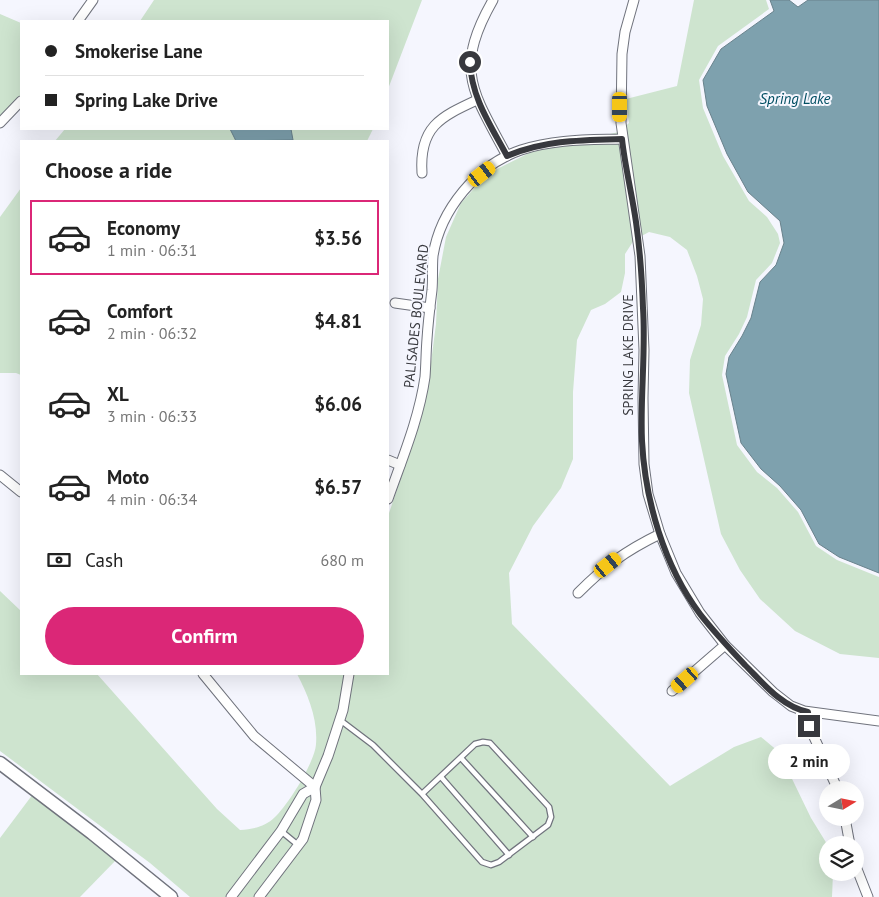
<!DOCTYPE html>
<html lang="en">
<head>
<meta charset="utf-8">
<style>
  body { margin:0; font-family:"PT Sans",sans-serif; background:#f2f2f2; color:#222; height:100vh; display:flex; flex-direction:column; font-size:19px; white-space:nowrap }
  * { box-sizing:border-box; margin:0 }
  p { font-size:16px; color:#767676 }
  .icon { flex:none; width:28px; height:28px; fill:none; stroke:currentColor; stroke-width:2; stroke-linecap:round; stroke-linejoin:round }
  .map { position:relative; flex:1; overflow:hidden }
  .drawer { position:absolute; left:20px; top:140px; width:369px; height:535px; display:flex; flex-direction:column; background:#fff; border-radius:0px; box-shadow:0 5px 20px #0002 }
  .drawer>* { flex:none }
  .top-card { position:absolute; left:20px; top:20px; width:369px; height:110px; border-radius:0px; box-shadow:0 5px 20px #0002; display:grid; align-content:center; height:110px; padding:0 25px; background:#fff }
  .needle { width:32px; rotate:80deg }
  .controls { position:absolute; left:819px; top:781px; display:grid; gap:10px }
  .controls a { display:grid; place-items:center; width:45px; height:45px; border-radius:50%; background:#fff; box-shadow:0 5px 20px #0002; font-size:25px }
  .end { position:absolute; width:22px; height:22px; margin:-11px; border:6px solid #38393e; background:#fff; box-shadow:0 0 0 2px #fff }
  .from { border-radius:50% }
  .bubble { position:absolute; height:35px; border-radius:18px; background:#fff; box-shadow:0 5px 20px #0002; font-size:16px; font-weight:700; line-height:35px; text-align:center }
  .car { position:absolute; width:15px; height:30px; margin:-15px -8px; border-radius:6px; box-shadow:0 0 4px 1px #0007; background:linear-gradient(#f5c518 24%,#345 0 40%,#f5c518 0 76%,#345 0 86%,#f5c518 0) }
  .top-card b { display:flex; align-items:center; gap:18px; height:48px; font-size:19px }
  .top-card b+b { border-top:1px solid #e0e0e0 }
  .top-card i { width:12px; height:12px; background:#222 }
  ul { padding:0; list-style:none }
  li { display:flex; align-items:center; gap:15px; height:75px; margin:0 10px 8px; padding:0 15px; border:2px solid transparent; border-radius:0px }
  li div { flex:1 }
  li b { display:block; font-size:19px }
  li em { font-style:normal; font-weight:700 }
  li.on { border-color:#db2777 }
  li>.icon { width:45px; height:45px; stroke-width:1.5 }
  h2 { padding:0 25px; font-size:22px; line-height:60px }
  .pay { display:flex; align-items:center; gap:12px; height:55px; padding:0 25px; font-size:19px }
  .pay p { margin-inline-start:auto }
  .button { display:flex; gap:10px; margin-top:auto; padding:10px 25px }
  .button a { flex:1; height:58px; border-radius:30px; background:#db2777; color:#fff; font-size:20px; font-weight:700; line-height:58px; text-align:center }
  .map>svg:first-child { display:block }
</style>
</head>
<body>
<div class="map">
<svg width="879" height="897" viewBox="0 0 879 897">
  <rect width="100%" height="100%" fill="#f5f6fe"/>
  <g fill="#cee4cf">
    <polygon points="154,0 422,0 388,89 388,21 140,21"/>
    <path d="M694,0H766L769,9L718,46L699,80L703,108L723,156L749,201L767,217L778,234L780,243L772,263L756,280L747,317L739,334L725,356L722,375L737,445L757,472L777,488L798,512L816,546L837,560L879,577V658L840,654L795,631L760,599L740,570L721,534L689,393L690,360L701,325L703,299L697,276L687,250L670,237L649,232L634,240L625,254V273L621,292L605,304L591,310L577,340L573,392V459L561,488L533,526L509,573L512,624L670,786L734,747L761,737L779,752L811,818L827,844L828,872L833,873L832,897H190L150,863L0,751V591L21,611V674H97L217,809L240,830C253,829 265,827 275,817C288,805 315,762 316,744C318,719 308,695 297,674H388V516L418,428L429,378L436,324L438,279L446,237L461,203L487,174L533,151L619,132L629,123L626,99L677,86Z"/>
    <polygon points="0,14 21,23 21,102 15,114 0,126"/>
    <polygon points="65,129 230,129 236,141 55,141"/>
    <polygon points="291,129 373,129 367,141 292,141"/>
    <polygon points="21,188 21,375 16,373 0,373 0,217"/>
    <polygon points="33,794 117,859 80,897 0,897 0,838"/>
  </g>
  <g fill="#7ea1ae" stroke="#69828c">
    <polygon points="770,0 789,0 798,7 808,0 879,0 879,573 839,557 819,544 801,510 780,486 761,469 741,443 726,374 729,357 742,336 751,318 760,282 776,265 784,243 780,221 748,192 727,154 707,106 703,80 721,49 774,11"/>
    <polygon points="230,129 291,129 293,140 236,141"/>
  </g>
  <g fill="none" stroke-linecap="round" stroke-linejoin="round">
    <g stroke="#70737d" stroke-width="7">
      <g id="service">
        <polyline points="340,720 373,745 422,794 482,862 491,865 499,862 548,825 551,817 549,807 490,743 483,742 475,744 422,794"/>
        <polyline points="461,758 533,837"/>
        <polyline points="441,777 509,855"/>
        <polyline points="281,831 298,845"/>
      </g>
    </g>
    <g stroke="#70737d" stroke-width="11">
      <g id="minor">
        <path d="M493,0C453,70 473,92 507,156"/>
        <polyline points="634,0 625,32 622,54 621,123 640,256 644,350 643,398 644,464 648,494 660,534 676,573 700,613 725,645 773,692 791,706 804,711 879,721"/>
        <polyline points="78,21 93,0"/>
        <polyline points="0,123 21,101"/>
        <path d="M422,173C419,127 440,117 477,100"/>
        <polyline points="395,303 430,308"/>
        <polyline points="388,460 400,465"/>
        <polyline points="0,475 21,492"/>
        <path d="M388,499C402,459 419,419 425,377C426,364 426,351 427,339C428,323 430,306 432,290C433,279 432,267 433,256C440,210 477,165 521,150C554,139 588,140 622,139"/>
        <path d="M578,593C605,566 625,551 660,534"/>
        <polyline points="203,674 254,736 315,787"/>
        <polyline points="672,691 725,645"/>
        <polyline points="808,712 809,726 838,790"/>
        <polyline points="845,818 850,845"/>
        <polyline points="855,864 868,897"/>
        <polyline points="231,897 281,831 303,794 315,787"/>
        <polyline points="259,897 303,839 316,800 315,787 328,756 343,710 349,674"/>
      </g>
    </g>
    <g stroke="#70737d" stroke-width="15">
      <polyline id="secondary" points="0,763 92,833 171,897"/>
    </g>
    <use href="#service" stroke="#fff" stroke-width="4.5"/>
    <use href="#minor" stroke="#fff" stroke-width="9"/>
    <use href="#secondary" stroke="#fff" stroke-width="12"/>
  </g>
  <g fill="none" stroke-linecap="round" stroke-linejoin="round">
    <path stroke="#38393e" stroke-width="6" d="M470,62C471,97 491,126 507,156C544,140 582,140 622,139C625,167 632,194 636,222C640,250 642,279 643,308C646,352 640,397 642,441C645,500 664,566 700,614C714,632 730,649 745,665C763,683 782,707 808,712L809,726"/>
  </g>
  <g text-anchor="middle" stroke-width="4" stroke-linejoin="round" paint-order="stroke">
    <g font-size="14" fill="#38393e" stroke="#f5f6fe">
      <text transform="translate(416 316) rotate(-84)" y="5">PALISADES BOULEVARD</text>
      <text transform="translate(628 355) rotate(-90)" y="5">SPRING LAKE DRIVE</text>
    </g>
    <g font-size="15" font-style="italic" fill="#014e62" stroke="#f5f6fe">
      <text x="795" y="104">Spring Lake</text>
    </g>
  </g>
</svg>
<div class="controls">
<a><svg class="needle" viewBox="-14 -14 28 28"><path d="M0-13l5 13h-10z" fill="#e53935"/><path d="M0 13l5-13h-10z" fill="#767676"/></svg></a>
<a><svg class="icon" aria-label="layers" viewBox="0 0 24 24"><path d="M12 4l9 5-9 5-9-5zM3 14l9 5 9-5"/></svg></a>
</div>
<i class="end from" style="left:470px;top:62px"></i>
<i class="end" style="left:809px;top:726px"></i>
<div class="bubble" style="left:768px;top:744px;width:82px">2 min</div>
<i class="car" style="left:620px;top:107px;rotate:180deg"></i>
<i class="car" style="left:482px;top:174px;rotate:52deg"></i>
<i class="car" style="left:608px;top:565px;rotate:51deg"></i>
<i class="car" style="left:685px;top:680px;rotate:229deg"></i>
<div class="top-card">
<b><i class="from"></i>Smokerise Lane</b>
<b><i></i>Spring Lake Drive</b>
</div>
<section class="drawer">
<h2>Choose a ride</h2>
<ul>
<li class="on"><svg class="icon" aria-label="car" viewBox="0 0 24 24"><path d="M5 17H2v-5l4-1 3-4h7l3 4 3 1v5h-3M9 17h6M6 11h13"/><circle cx="7" cy="17" r="2"/><circle cx="17" cy="17" r="2"/></svg><div><b>Economy</b><p>1 min · 06:31</p></div><em>$3.56</em></li>
<li><svg class="icon" aria-label="car" viewBox="0 0 24 24"><path d="M5 17H2v-5l4-1 3-4h7l3 4 3 1v5h-3M9 17h6M6 11h13"/><circle cx="7" cy="17" r="2"/><circle cx="17" cy="17" r="2"/></svg><div><b>Comfort</b><p>2 min · 06:32</p></div><em>$4.81</em></li>
<li><svg class="icon" aria-label="car" viewBox="0 0 24 24"><path d="M5 17H2v-5l4-1 3-4h7l3 4 3 1v5h-3M9 17h6M6 11h13"/><circle cx="7" cy="17" r="2"/><circle cx="17" cy="17" r="2"/></svg><div><b>XL</b><p>3 min · 06:33</p></div><em>$6.06</em></li>
<li><svg class="icon" aria-label="car" viewBox="0 0 24 24"><path d="M5 17H2v-5l4-1 3-4h7l3 4 3 1v5h-3M9 17h6M6 11h13"/><circle cx="7" cy="17" r="2"/><circle cx="17" cy="17" r="2"/></svg><div><b>Moto</b><p>4 min · 06:34</p></div><em>$6.57</em></li>
</ul>
<div class="pay"><svg class="icon" aria-label="cash" viewBox="0 0 24 24"><path d="M3 7h18v10H3z"/><circle cx="12" cy="12" r="2"/></svg>Cash<p>680 m</p></div>
<div class="button"><a>Confirm</a></div>
</section>
</div>
</body>
</html>
